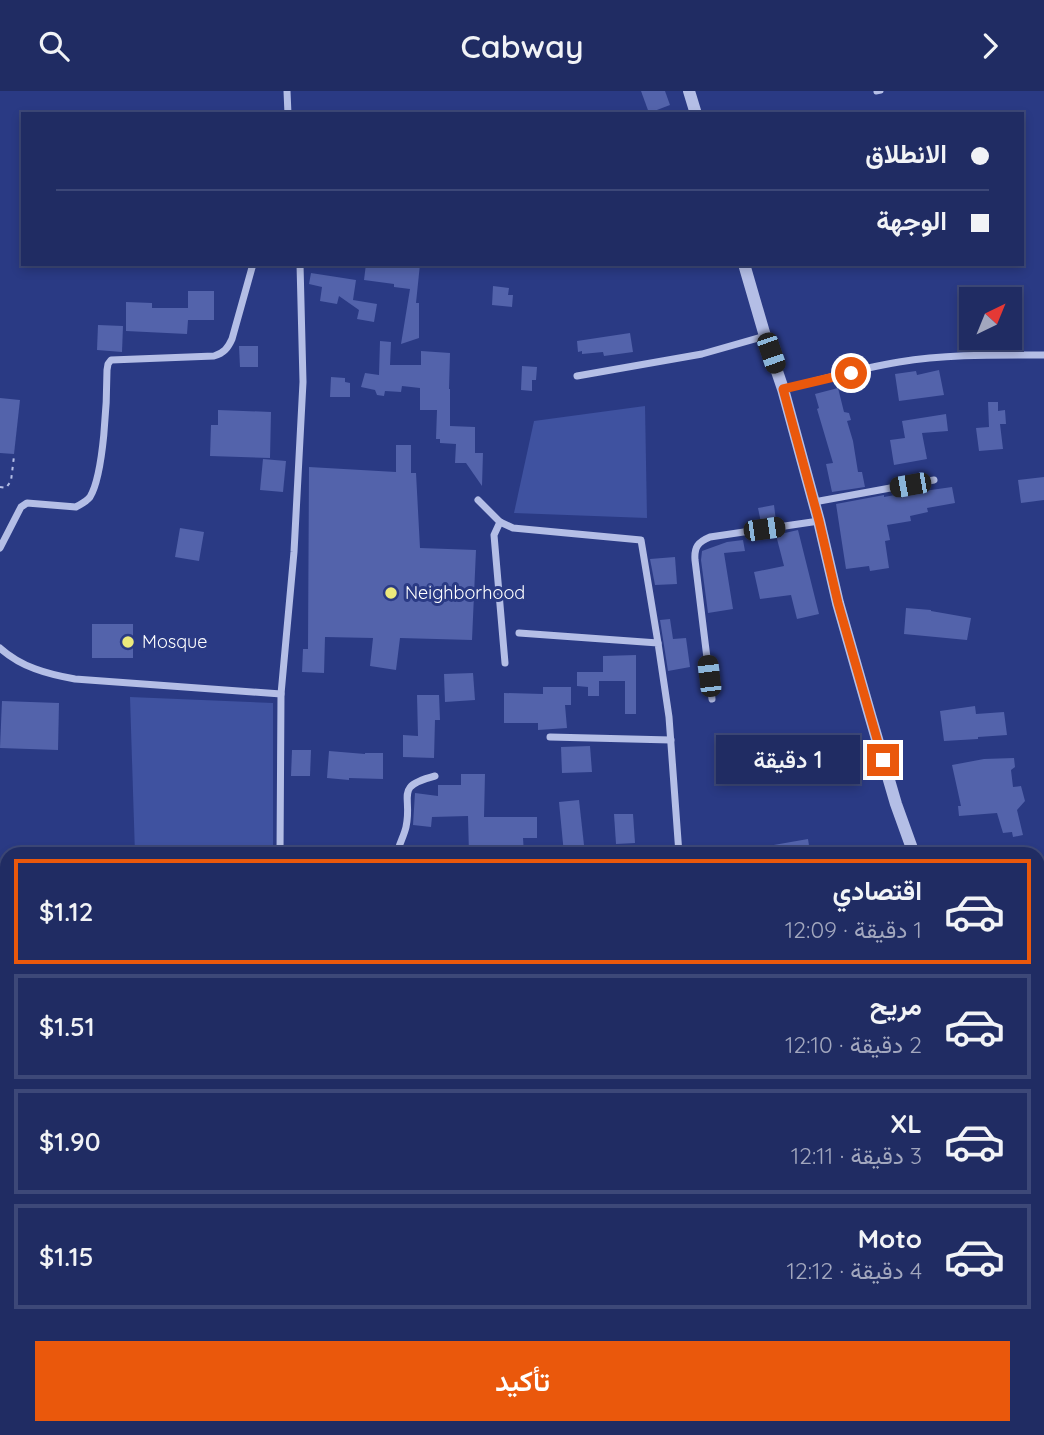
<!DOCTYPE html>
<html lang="ar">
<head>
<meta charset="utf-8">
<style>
  body { margin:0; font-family:Quicksand,Vazirmatn,sans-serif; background:#283469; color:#f1f3f6; direction:rtl; height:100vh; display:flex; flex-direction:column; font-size:26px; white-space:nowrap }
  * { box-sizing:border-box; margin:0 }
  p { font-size:23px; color:#a2a7be }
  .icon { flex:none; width:38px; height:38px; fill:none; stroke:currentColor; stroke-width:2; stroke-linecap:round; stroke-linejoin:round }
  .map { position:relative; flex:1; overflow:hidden; direction:ltr }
  .details { position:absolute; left:0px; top:756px; width:1045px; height:588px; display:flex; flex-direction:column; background:#202c63; border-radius:21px 21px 0 0; box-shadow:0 4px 10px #0003,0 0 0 2px #3d4878; direction:rtl }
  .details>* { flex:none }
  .hud { position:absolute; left:21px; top:21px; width:1003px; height:154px; border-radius:0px; box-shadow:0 4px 10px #0003,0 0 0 2px #3d4878; direction:rtl; display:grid; align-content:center; height:154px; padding:0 35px; background:#202c63 }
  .needle { width:46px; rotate:43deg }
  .buttons { position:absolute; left:959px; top:196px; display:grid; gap:14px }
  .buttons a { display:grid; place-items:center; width:63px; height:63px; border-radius:0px; background:#202c63; box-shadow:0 4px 10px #0003,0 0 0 2px #3d4878; font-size:35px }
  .end { position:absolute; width:32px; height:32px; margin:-16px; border:9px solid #ea580c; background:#fff; box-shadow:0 0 0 4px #fff }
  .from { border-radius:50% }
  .bubble { position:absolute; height:49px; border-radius:0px; background:#202c63; box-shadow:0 4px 10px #0003,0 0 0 2px #3d4878; font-size:23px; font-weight:600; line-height:49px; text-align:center; direction:rtl }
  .car { position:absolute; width:21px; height:42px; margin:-21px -10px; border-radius:9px; box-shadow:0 0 5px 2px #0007; background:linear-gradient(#222 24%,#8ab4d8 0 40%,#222 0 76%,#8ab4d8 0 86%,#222 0) }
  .hud b { display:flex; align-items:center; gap:24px; height:66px; font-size:26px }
  .hud b+b { border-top:2px solid #3d4878 }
  .hud i { width:18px; height:18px; background:#f1f3f6 }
  ul { padding:12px 0 0; list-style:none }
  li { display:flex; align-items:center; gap:21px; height:105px; margin:0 14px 10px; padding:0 21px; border:4px solid #3d4878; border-radius:0px }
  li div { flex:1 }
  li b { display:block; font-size:26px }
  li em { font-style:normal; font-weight:600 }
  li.active { border-color:#ea580c }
  li>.icon { width:63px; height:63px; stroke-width:1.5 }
  .action { display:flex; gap:14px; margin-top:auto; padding:14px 35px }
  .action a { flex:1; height:80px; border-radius:0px; background:#ea580c; color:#fff; font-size:28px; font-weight:600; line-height:80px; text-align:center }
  header { display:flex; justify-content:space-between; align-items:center; height:91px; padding:0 35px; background:#202c63; font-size:32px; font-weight:600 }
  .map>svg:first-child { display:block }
</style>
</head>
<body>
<header><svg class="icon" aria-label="forward" viewBox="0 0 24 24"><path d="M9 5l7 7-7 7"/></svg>Cabway<svg class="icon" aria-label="search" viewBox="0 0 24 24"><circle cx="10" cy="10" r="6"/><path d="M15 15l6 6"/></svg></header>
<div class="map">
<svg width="1044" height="1344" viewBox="0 0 1044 1344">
  <rect width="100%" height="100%" fill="#2a3a84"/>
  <g fill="#3f52a0">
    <polygon points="645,315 647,427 514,422 534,330"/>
    <polygon points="130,606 273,612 273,763 135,763"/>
    <polygon points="7,1199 7,1337 186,1337 179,1344 0,1344 0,1200"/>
  </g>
  <g fill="#5363ab">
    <polygon points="641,0 665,0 670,14 649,22"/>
    <polygon points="366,173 420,173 416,212 419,212 419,247 401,253 410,198 394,196 394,193 364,189"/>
    <polygon points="311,182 356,189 353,209 377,213 374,231 357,228 359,219 339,205 337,213 320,210 322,196 309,193"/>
    <polygon points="493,195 509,197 508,204 513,204 512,216 492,214"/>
    <polygon points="188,200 214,200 214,229 188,229 187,243 126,240 126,211 152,212 152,217 188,217"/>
    <polygon points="98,234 123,235 122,261 97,259"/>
    <polygon points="630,242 633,261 604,265 603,261 582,263 582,260 578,261 577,250"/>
    <polygon points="380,250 391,251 390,274 421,274 421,260 450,262 449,298 450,298 450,335 475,336 475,362 483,362 482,395 466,372 455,372 456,353 440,352 440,348 436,348 437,319 420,319 420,297 402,295 401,301 385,300 384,305 377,304 375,299 361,296 365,282 379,284"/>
    <polygon points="239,255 258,255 258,276 240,276"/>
    <polygon points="522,275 537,276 536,289 532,289 532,300 521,299"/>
    <polygon points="939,279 944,304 899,310 895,283 916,280 917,284"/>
    <polygon points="331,286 345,287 345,291 350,292 350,306 330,306"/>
    <polygon points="838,297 844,321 849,322 851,329 847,330 853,350 858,381 862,381 865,396 832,401 826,373 833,372 817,318 819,317 815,303"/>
    <polygon points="0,307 20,309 14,363 0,362"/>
    <polygon points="988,311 998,311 998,320 1005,319 1006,333 1000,333 1003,358 979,360 976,337 989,336"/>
    <polygon points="218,319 271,321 270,367 210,365 211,334 218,334"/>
    <polygon points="946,323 948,340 922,342 927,368 894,374 890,349 905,347 902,330"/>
    <polygon points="396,354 411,354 411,382 416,382 420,457 476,459 472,549 400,547 396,579 370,575 373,547 325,546 324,582 302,581 303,558 308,558 309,376 396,381"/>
    <polygon points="263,368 286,370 283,401 260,399"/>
    <polygon points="1044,386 1044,409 1021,412 1018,389"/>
    <polygon points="952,396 955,412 927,417 928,421 910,425 911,430 887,434 890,449 885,450 889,477 870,480 869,475 846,478 836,413 884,404 884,406 923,399 924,400"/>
    <polygon points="774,414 776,430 761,432 758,417"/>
    <polygon points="180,437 204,441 199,470 175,466"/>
    <polygon points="798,439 819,523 797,528 791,504 760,508 754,481 784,475 776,444"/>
    <polygon points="743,449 745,460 724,462 733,518 708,522 701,469 702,460 727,451"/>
    <polygon points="675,466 677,493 655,494 650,468"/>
    <polygon points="906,517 931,519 931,520 971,527 967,549 904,543"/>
    <polygon points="670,528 673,548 686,547 690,576 668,580 660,529"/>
    <rect x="92" y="533" width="41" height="34"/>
    <polygon points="636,564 636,623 625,623 625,590 599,590 599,605 588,605 588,596 577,595 577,581 603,581 603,565"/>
    <polygon points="473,582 475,609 445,611 444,583"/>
    <polygon points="543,596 571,596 571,614 565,614 567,637 538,639 538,632 504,632 504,602 543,603"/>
    <polygon points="417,604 439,604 440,629 435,629 434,667 403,666 403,644 418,645"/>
    <polygon points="2,610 59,612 58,659 0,657"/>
    <polygon points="975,615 976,623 1004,621 1007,644 978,646 978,648 944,650 940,620"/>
    <polygon points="590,655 592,681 562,682 561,656"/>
    <polygon points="292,659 311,659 310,685 291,685"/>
    <polygon points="329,660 365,663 365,662 383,662 383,688 349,687 349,689 327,687"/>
    <polygon points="1014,667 1015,676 1011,679 1013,696 1021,695 1025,710 1017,719 1023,744 1013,746 1012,741 1003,742 997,722 959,725 958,715 961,715 952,674 984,668"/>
    <polygon points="461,683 485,683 484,726 537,726 537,747 523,747 524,763 469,763 468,725 432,726 431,736 413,734 415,702 438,705 438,694 461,694"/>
    <polygon points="579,709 585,763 564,763 559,711"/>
    <polygon points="614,723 633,723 635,752 616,753"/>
    <polygon points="808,748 810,761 801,763 770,763 768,755"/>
  </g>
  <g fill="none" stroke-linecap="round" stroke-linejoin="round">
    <polyline stroke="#b4bee6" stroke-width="2" stroke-dasharray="3.5 5" stroke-linecap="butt" points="0,396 6,397 11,390 14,365"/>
    <polyline stroke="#b4bee6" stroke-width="5" points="876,1 881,0"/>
    <g stroke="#b4bee6" stroke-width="7">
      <polyline points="287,0 288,23"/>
      <polyline points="577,285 702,263 765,245"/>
      <path d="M783,298C821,289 860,277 899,271C947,263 995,264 1044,264"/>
      <polyline points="478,409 500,431 513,437 641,449 658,552"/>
      <polyline points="814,411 934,389"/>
      <polyline points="500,431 494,444 505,572"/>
      <path d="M0,457L21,416L27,412L76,416C81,413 86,411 90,406C104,383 107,307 107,279L108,273L111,269L214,265C224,262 228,257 232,248L253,173"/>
      <polyline points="519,542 658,552 669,626 679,763"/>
      <path d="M0,557C21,576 47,583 75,588L281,603"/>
      <path d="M712,608L695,469C694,456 698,451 710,446L819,430"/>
      <polyline points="550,646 671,649"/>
      <polyline points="280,763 281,603 294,461 303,291 300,173"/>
      <path d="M397,763C399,753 404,745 406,736C413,704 393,696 435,685"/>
      <polyline points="1038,931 1044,933"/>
      <polyline points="0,1177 7,1177"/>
      <polyline points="1038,1200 1044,1216"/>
      <polyline points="1038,1256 1044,1254"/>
      <polyline points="219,1337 222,1344"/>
    </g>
    <g stroke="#b4bee6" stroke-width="12">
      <polyline points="689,0 696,23"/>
      <polyline points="744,173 765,245 783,298 819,430 838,512 870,624 896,713 914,763"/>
      <polyline points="1038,1100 1044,1116"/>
    </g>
  </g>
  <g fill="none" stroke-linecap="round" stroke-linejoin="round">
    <polyline stroke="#ea580c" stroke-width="9" points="851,282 783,298 819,430 838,512 883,669"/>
  </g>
  <g fill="#ece97c" stroke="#2a3a84" stroke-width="2.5">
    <circle cx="391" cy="502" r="7"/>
    <circle cx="128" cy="551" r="7"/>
  </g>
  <g text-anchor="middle" stroke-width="6" stroke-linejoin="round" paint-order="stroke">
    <g font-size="18" fill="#fff" stroke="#2a3a84" text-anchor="start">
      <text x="405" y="508">Neighborhood</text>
      <text x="142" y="557">Mosque</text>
    </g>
  </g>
</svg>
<div class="buttons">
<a><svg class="needle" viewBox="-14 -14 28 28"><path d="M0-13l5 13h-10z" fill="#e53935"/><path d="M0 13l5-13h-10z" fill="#a2a7be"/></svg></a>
</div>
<i class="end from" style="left:851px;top:282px"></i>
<i class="end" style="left:883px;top:669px"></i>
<div class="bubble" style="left:716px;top:644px;width:144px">1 دقيقة</div>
<i class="car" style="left:771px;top:262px;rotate:161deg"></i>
<i class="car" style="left:910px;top:394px;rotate:260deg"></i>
<i class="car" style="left:764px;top:438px;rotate:82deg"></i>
<i class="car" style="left:709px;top:585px;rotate:353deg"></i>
<div class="hud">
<b><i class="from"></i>الانطلاق</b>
<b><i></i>الوجهة</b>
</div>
<section class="details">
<ul>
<li class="active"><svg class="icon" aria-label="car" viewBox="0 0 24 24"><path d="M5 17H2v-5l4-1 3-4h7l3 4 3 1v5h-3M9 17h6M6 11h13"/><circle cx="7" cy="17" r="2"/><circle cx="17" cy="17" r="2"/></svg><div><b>اقتصادي</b><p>1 دقيقة · 12:09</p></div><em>$1.12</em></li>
<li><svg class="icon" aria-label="car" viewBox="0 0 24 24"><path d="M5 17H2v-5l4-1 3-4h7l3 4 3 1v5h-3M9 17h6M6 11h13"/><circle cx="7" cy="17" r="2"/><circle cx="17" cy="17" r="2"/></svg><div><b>مريح</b><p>2 دقيقة · 12:10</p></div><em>$1.51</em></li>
<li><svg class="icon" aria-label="car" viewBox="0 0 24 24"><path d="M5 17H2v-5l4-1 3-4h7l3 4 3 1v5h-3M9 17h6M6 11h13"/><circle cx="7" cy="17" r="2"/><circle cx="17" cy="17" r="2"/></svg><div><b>XL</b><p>3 دقيقة · 12:11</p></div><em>$1.90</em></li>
<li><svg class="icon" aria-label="car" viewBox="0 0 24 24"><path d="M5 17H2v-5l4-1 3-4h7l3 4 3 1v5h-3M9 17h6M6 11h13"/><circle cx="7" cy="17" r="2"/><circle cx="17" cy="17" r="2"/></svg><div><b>Moto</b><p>4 دقيقة · 12:12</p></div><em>$1.15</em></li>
</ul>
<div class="action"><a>تأكيد</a></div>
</section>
</div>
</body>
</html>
